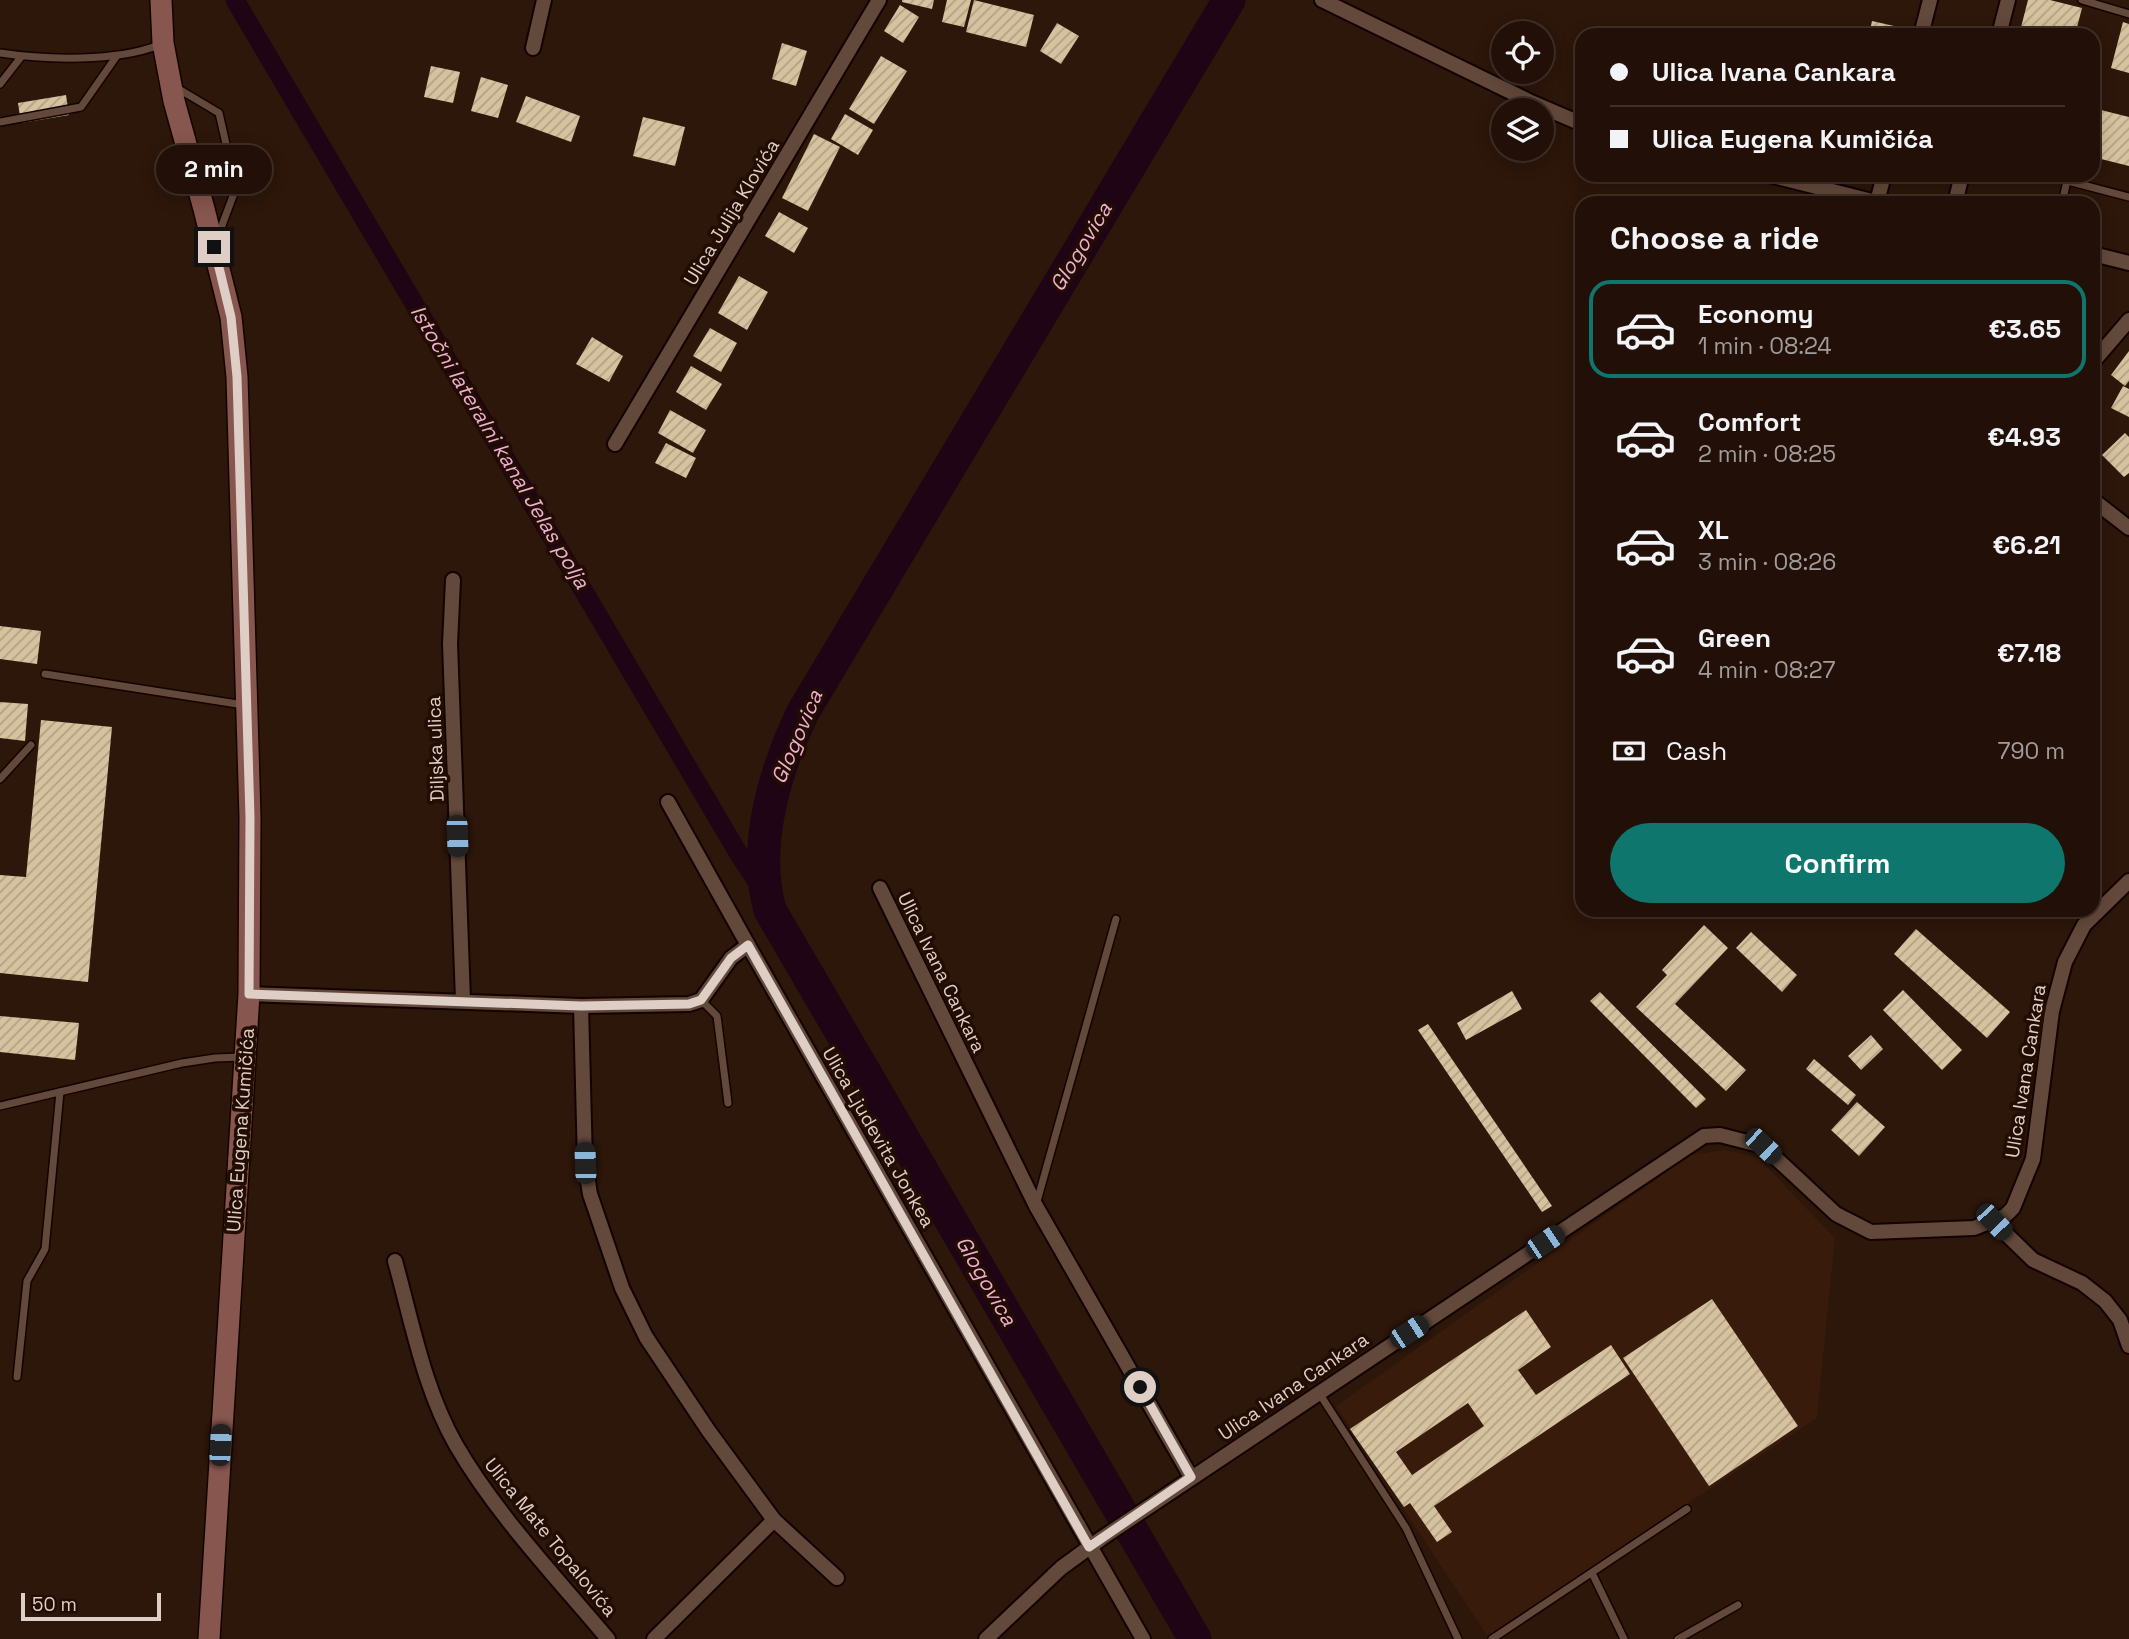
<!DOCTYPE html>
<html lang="en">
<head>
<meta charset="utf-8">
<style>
  body { margin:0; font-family:"Space Grotesk",sans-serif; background:#2a1912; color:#f1f3f6; height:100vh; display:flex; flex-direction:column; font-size:26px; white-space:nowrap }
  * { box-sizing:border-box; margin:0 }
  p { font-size:23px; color:#a29d9c }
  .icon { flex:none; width:38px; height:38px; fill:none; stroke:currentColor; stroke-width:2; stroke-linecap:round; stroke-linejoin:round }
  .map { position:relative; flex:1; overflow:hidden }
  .details { position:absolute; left:1575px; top:196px; width:525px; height:721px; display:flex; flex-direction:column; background:#221008; border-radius:21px; box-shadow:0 4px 18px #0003,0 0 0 2px #3f3029 }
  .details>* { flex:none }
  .top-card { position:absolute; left:1575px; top:28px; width:525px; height:154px; border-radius:21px; box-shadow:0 4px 18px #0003,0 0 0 2px #3f3029; display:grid; align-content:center; height:154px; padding:0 35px; background:#221008 }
  .fabs { position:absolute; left:1491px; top:21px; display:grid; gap:14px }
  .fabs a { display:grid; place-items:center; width:63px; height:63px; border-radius:50%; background:#221008; box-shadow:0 4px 18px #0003,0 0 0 2px #3f3029; font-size:35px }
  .scale { position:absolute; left:21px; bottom:18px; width:140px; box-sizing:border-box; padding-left:7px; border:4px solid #decec6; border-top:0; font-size:19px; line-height:24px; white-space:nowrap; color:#decec6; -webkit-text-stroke:5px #230d03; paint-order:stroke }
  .end { position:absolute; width:32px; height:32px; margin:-16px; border:9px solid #decec6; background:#111; box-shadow:0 0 0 4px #111 }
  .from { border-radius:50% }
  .bubble { position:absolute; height:49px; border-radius:24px; background:#221008; box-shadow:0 4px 18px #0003,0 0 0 2px #3f3029; font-size:23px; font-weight:700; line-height:49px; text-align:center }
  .car { position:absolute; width:21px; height:42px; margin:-21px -10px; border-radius:9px; box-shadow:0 0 5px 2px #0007; background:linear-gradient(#222 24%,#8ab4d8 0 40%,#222 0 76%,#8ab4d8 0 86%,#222 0) }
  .top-card b { display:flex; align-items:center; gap:24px; height:66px; font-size:26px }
  .top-card b+b { border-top:2px solid #3f3029 }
  .top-card i { width:18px; height:18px; background:#f1f3f6 }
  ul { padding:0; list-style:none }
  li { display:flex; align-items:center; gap:21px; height:98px; margin:0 14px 10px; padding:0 21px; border:4px solid transparent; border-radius:21px }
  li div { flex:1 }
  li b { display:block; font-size:26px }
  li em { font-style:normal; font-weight:700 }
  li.active { border-color:#0f766e }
  li>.icon { width:63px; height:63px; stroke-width:1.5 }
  h2 { padding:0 35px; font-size:32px; line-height:84px }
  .pay { display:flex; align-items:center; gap:18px; height:77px; padding:0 35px; font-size:26px }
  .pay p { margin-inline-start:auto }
  .button { display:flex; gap:14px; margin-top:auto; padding:14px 35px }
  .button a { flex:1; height:80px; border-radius:42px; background:#0f766e; color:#fff; font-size:28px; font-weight:700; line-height:80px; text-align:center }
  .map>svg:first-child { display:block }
</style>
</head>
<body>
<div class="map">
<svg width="2129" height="1639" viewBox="0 0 2129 1639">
  <defs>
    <pattern id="building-hatch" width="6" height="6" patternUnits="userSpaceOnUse" patternTransform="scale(1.75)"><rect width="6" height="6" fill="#d6c29e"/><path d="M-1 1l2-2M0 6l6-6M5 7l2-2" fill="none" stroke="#b1a185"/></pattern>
  </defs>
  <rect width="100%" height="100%" fill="#2d160a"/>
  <polygon fill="#381b0b" points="1725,1150 1758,1158 1835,1238 1817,1418 1487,1636 1336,1406 1690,1155"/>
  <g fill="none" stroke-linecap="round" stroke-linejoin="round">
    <polyline stroke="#1e0415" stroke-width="19" points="235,0 740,856 766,895"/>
    <path stroke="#1e0415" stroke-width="33" d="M1195,1639L770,910C752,846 775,770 803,712L1229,0"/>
  </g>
  <g fill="url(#building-hatch)" fill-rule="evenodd">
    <polygon points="902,0 934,0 932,9 902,2"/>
    <polygon points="947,0 971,0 964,27 942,22"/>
    <polygon points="974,0 1034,15 1026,47 966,32"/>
    <polygon points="2028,0 2050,0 2082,8 2075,35 2019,35"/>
    <polygon points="900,5 919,17 903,43 884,31"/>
    <polygon points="1872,21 1903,28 1901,35 1869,35"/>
    <polygon points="2123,22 2129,24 2129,73 2111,68"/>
    <polygon points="1057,23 1079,36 1061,64 1040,51"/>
    <polygon points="782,43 807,51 796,86 772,79"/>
    <polygon points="881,56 907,71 874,124 849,109"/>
    <polygon points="431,66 460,72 453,103 424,97"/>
    <polygon points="481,77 508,85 498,118 471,111"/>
    <polygon points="66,95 69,115 21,123 18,103"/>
    <polygon points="526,96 580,116 571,142 516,122"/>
    <polygon points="2093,108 2129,117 2129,166 2093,157"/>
    <polygon points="845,114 873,130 858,155 831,139"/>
    <polygon points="643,117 685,127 675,166 633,156"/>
    <polygon points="814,134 840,147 808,211 782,198"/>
    <polygon points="779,212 808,228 794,253 765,236"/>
    <polygon points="739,276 768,292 747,330 718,313"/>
    <polygon points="710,328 737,343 721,372 693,356"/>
    <polygon points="592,337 623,356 609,382 576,364"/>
    <polygon points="2129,351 2129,381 2125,386 2111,375"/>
    <polygon points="691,366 722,384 706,410 676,392"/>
    <polygon points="2123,386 2129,389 2129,417 2111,408"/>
    <polygon points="670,410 706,430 693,453 658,433"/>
    <polygon points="2125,433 2129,437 2129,473 2124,477 2102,455"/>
    <polygon points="666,443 696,458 686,478 655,463"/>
    <polygon points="0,626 41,631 37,664 0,659"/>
    <polygon points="0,702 28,704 25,741 0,738"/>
    <polygon points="41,720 112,727 88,982 0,973 0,875 26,877"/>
    <polygon points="1704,925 1728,948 1675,1004 1746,1070 1726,1091 1636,1007 1667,975 1662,970"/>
    <polygon points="1916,929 2010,1012 1987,1038 1894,954"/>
    <polygon points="1751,932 1797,975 1782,992 1736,948"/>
    <polygon points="1903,990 1962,1050 1942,1070 1883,1010"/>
    <polygon points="1512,991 1522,1009 1466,1040 1457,1023"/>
    <polygon points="1600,992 1706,1099 1696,1108 1590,1001"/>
    <polygon points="0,1016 79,1023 75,1060 0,1052"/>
    <polygon points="1428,1024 1552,1206 1542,1212 1418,1030"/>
    <polygon points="1871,1035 1883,1049 1861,1070 1848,1056"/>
    <polygon points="1814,1059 1856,1095 1848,1105 1806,1069"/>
    <polygon points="1857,1102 1885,1127 1859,1156 1831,1130"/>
    <polygon points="1712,1299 1798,1426 1709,1486 1623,1358"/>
    <path d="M1526,1310L1551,1347L1518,1370L1536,1395L1611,1345L1630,1374L1434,1506L1452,1532L1437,1542L1410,1503L1404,1507L1350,1429ZM1468,1403L1484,1426L1412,1475L1396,1452Z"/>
  </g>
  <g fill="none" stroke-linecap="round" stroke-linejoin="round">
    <g stroke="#140300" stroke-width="10">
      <g id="lane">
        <polyline points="2082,0 2129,14"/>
        <path d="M0,53C46,60 116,62 159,45"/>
        <polyline points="0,84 21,57"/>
        <polyline points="177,88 219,113 236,188 218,236"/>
        <polyline points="0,122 81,107 116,57"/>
        <polyline points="2045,175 2129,197"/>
        <polyline points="2062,203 2067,181"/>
        <polyline points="45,674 244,705"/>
        <polyline points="0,779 31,745"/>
        <polyline points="701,1000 717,1016 728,1103"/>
        <polyline points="0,1106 182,1063 215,1058 242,1057"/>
        <polyline points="1036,1205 1116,919"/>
        <polyline points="17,1377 27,1281 45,1249 60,1092"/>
        <polyline points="1319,1393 1406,1528 1458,1639"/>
        <polyline points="1592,1573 1624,1639"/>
        <polyline points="1492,1639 1687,1509"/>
        <polyline points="1678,1639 1738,1605"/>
      </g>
    </g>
    <g stroke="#140300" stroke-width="18">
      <g id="street">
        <polyline points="1322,0 1533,103 1582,124"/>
        <polyline points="1921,35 1930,0"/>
        <polyline points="1999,35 2008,0"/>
        <polyline points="533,48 544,0"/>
        <polyline points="1769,175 1880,203"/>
        <polyline points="1877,202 1884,175"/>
        <polyline points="1955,203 1962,175"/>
        <polyline points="2093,254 2129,263"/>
        <polyline points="2093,362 2129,320"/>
        <polyline points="615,444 879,0"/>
        <polyline points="2093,500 2129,528"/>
        <polyline points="453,580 450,644 463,1000"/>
        <polyline points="668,802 748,945"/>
        <polyline points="880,888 1036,1206 1191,1477"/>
        <polyline points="249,994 581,1006 689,1004 701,1000 731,958 748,945 1143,1639"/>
        <polyline points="581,1006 585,1163 590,1194 622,1288 646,1337 708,1430 774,1520 837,1578"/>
        <polyline points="1994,1222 2033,1260 2082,1283 2105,1301 2120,1320 2129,1346"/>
        <path d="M395,1261C412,1322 424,1389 456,1445C496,1514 556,1577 608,1639"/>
        <polyline points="654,1639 774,1520"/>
        <polyline points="986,1639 1061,1568 1102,1538 1704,1136 1720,1135 1763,1146 1836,1214 1871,1232 1974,1228 2005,1216 2013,1208 2033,1159 2052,1011 2065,962 2084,925 2129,881"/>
      </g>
    </g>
    <g stroke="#140300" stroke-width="24">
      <polyline id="secondary" points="161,0 163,43 174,101 204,209 231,317 237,377 250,817 249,994 209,1639"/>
    </g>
    <use href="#lane" stroke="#63493b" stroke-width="7"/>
    <use href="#street" stroke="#63493b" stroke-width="14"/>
    <use href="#secondary" stroke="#87564e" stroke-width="21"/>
  </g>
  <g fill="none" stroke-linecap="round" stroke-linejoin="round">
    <polyline stroke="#decec6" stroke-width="9" points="214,247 231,317 237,377 250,817 249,994 581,1006 689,1004 701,1000 731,958 748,945 1089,1547 1191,1477 1140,1387"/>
  </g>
  <g text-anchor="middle" stroke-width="7" stroke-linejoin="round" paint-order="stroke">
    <g font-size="19" fill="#decec6" stroke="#230d03">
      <text transform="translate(731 212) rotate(-59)" y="7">Ulica Julija Klovića</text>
      <text transform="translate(435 749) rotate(-92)" y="7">Diljska ulica</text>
      <text transform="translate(942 972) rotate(64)" y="7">Ulica Ivana Cankara</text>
      <text transform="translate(2025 1071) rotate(-81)" y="7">Ulica Ivana Cankara</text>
      <text transform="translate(240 1130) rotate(-86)" y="7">Ulica Eugena Kumičića</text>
      <text transform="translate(879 1137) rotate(60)" y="7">Ulica Ljudevita Jonkea</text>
      <text transform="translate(1293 1386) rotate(-34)" y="7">Ulica Ivana Cankara</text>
      <text transform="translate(551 1537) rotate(51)" y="7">Ulica Mate Topalovića</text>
    </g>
    <g font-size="21" font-style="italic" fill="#edb0d3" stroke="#230d03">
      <text transform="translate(1081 247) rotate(-59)" y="7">Glogovica</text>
      <text transform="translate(500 447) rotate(59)" y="7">Istočni lateralni kanal Jelas polja</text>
      <text transform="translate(797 737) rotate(-67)" y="7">Glogovica</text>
      <text transform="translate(986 1281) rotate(60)" y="7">Glogovica</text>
    </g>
  </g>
</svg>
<div class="fabs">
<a><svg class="icon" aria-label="locate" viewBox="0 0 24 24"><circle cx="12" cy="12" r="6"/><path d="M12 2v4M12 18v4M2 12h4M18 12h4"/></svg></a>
<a><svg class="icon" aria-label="layers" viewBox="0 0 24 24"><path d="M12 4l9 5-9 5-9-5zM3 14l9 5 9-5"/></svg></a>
</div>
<div class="scale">50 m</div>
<i class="end from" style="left:1140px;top:1387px"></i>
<i class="end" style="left:214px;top:247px"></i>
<div class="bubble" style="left:156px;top:145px;width:116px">2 min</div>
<i class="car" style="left:457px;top:836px;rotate:178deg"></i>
<i class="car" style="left:1763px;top:1146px;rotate:133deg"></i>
<i class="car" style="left:585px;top:1163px;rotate:358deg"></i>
<i class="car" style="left:1994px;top:1222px;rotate:136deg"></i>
<i class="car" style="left:1545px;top:1242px;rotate:56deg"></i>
<i class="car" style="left:1409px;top:1332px;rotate:57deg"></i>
<i class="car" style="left:220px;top:1445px;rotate:3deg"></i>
<div class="top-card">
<b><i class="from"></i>Ulica Ivana Cankara</b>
<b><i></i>Ulica Eugena Kumičića</b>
</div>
<section class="details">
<h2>Choose a ride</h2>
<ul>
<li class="active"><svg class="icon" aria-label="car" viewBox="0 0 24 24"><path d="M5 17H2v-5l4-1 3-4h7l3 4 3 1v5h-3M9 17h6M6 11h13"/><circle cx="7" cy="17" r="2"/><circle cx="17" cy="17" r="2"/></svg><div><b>Economy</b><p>1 min · 08:24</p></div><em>€3.65</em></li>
<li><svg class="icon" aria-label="car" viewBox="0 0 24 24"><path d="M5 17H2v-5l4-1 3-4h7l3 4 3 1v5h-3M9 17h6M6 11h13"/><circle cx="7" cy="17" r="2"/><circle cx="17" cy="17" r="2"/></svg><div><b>Comfort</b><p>2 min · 08:25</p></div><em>€4.93</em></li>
<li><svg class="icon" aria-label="car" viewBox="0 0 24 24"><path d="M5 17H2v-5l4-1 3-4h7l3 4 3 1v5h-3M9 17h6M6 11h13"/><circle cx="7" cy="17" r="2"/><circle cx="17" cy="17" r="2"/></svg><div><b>XL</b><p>3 min · 08:26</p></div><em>€6.21</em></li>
<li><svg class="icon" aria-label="car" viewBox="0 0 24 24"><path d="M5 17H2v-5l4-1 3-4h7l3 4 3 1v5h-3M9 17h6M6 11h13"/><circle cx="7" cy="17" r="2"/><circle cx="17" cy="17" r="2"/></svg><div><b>Green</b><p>4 min · 08:27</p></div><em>€7.18</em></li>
</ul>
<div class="pay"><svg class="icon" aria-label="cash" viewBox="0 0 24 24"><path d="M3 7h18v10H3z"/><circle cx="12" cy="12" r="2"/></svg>Cash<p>790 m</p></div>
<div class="button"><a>Confirm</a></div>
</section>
</div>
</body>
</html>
